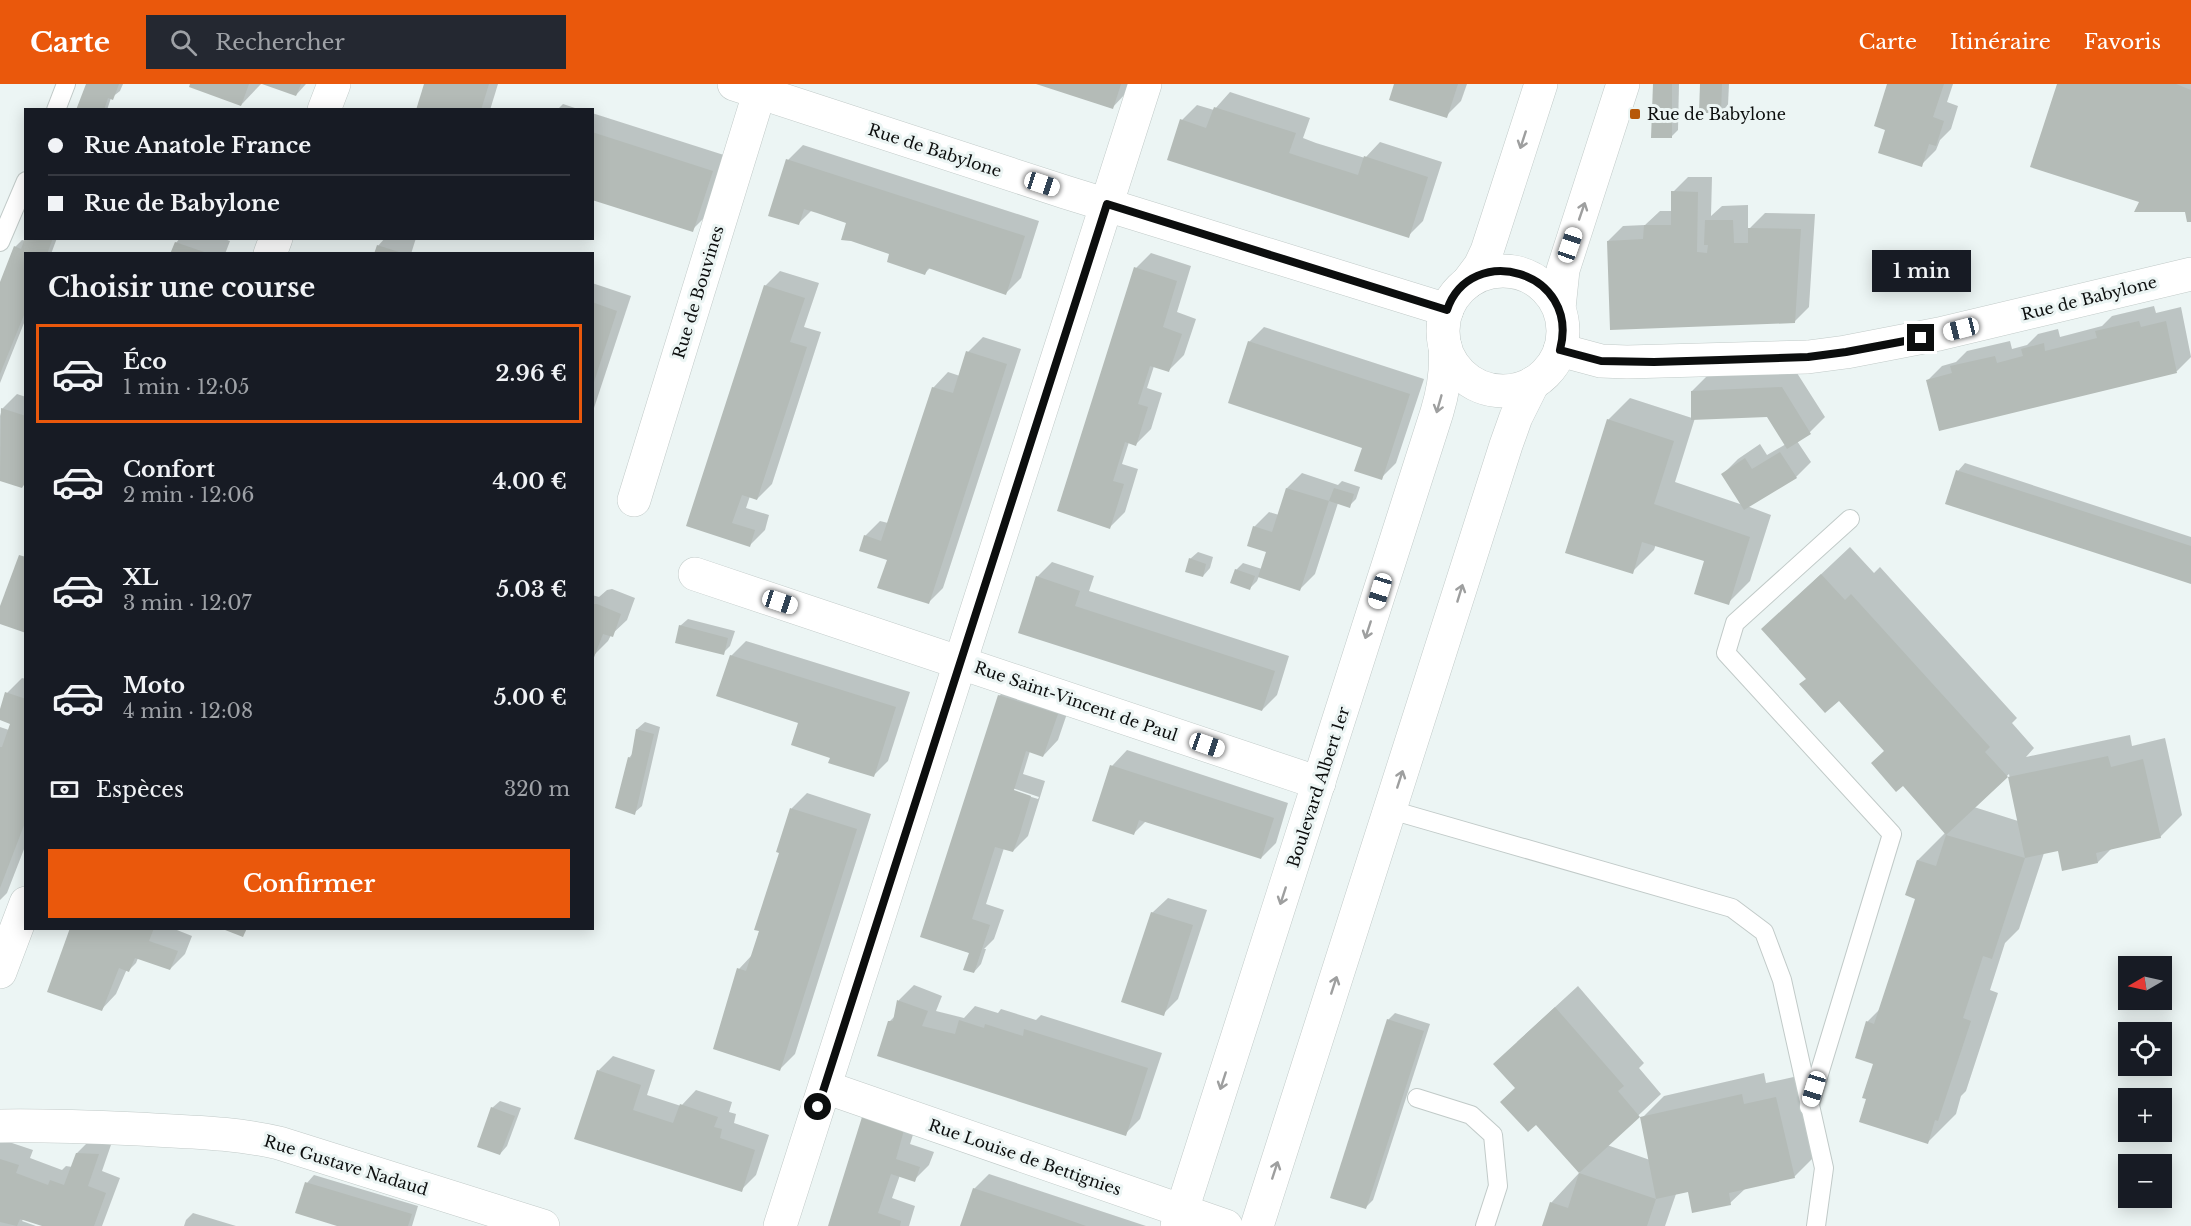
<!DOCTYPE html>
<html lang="fr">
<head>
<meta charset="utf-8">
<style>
  body { margin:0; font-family:"Libre Baskerville",serif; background:#242831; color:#f1f3f6; height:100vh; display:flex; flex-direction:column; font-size:22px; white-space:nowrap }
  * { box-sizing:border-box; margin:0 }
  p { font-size:20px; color:#9ea1a6 }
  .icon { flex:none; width:33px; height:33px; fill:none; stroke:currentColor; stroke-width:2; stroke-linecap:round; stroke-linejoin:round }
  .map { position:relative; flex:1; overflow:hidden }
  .details { position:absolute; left:24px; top:168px; width:570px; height:678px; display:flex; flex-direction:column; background:#171b24; border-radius:0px; box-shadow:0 3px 15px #0003 }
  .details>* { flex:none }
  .guide { position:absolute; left:24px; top:24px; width:570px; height:132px; border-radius:0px; box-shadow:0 3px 15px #0003; display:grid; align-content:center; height:132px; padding:0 24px; background:#171b24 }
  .needle { width:39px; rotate:261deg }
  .tools { position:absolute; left:2118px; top:872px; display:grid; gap:12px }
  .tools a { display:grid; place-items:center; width:54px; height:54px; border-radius:0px; background:#171b24; box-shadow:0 3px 15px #0003; font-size:30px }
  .end { position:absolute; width:27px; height:27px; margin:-14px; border:8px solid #0c0e0e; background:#fff; box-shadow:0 0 0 3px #fff }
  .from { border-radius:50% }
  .bubble { position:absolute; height:42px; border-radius:0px; background:#171b24; box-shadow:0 3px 15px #0003; font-size:20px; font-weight:600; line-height:42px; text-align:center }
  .car { position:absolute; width:18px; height:36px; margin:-18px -9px; border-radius:8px; box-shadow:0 0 4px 2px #0007; background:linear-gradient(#fff 24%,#345 0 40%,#fff 0 76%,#345 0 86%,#fff 0) }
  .guide b { display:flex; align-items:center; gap:21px; height:57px; font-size:22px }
  .guide b+b { border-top:2px solid #363941 }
  .guide i { width:15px; height:15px; background:#f1f3f6 }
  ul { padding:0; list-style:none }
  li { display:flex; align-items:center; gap:18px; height:99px; margin:0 12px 9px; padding:0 12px; border:3px solid transparent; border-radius:0px }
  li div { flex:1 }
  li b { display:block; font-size:22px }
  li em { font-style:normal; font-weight:600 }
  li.current { border-color:#ea580c }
  li>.icon { width:54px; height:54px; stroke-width:1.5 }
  h2 { padding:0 24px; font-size:27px; line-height:72px }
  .pay { display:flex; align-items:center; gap:15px; height:66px; padding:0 24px; font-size:22px }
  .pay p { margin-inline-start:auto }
  .button { display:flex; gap:12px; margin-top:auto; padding:12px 24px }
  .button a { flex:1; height:69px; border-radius:0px; background:#ea580c; color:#fff; font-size:24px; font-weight:600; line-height:69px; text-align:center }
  header { display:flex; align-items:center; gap:36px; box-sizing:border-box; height:84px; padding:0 30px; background:#ea580c; color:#fff }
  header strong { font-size:28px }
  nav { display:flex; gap:33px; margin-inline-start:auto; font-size:21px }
  .search { width:420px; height:54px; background:#242831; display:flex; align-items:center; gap:15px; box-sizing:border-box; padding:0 21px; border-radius:0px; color:#9ea1a6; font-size:22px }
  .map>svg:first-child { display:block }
</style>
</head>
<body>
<header>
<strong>Carte</strong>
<div class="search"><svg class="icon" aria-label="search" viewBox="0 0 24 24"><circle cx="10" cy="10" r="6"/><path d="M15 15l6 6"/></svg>Rechercher</div>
<nav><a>Carte</a><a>Itinéraire</a><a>Favoris</a></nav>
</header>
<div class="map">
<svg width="2191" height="1142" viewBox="0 0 2191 1142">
  <rect width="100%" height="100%" fill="#ecf5f4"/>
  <g fill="#0003" fill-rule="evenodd">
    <polygon points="88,0 123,0 120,7 111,14 107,26 78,26"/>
    <polygon points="191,0 261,0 241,21"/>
    <polygon points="265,0 306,0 296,11"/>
    <polygon points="425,0 498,0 490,26 417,26"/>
    <polygon points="1040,0 1130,0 1127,8 1112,24"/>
    <polygon points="1396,0 1467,0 1461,17 1446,32"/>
    <polygon points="1655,0 1679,0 1678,46 1671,53"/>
    <polygon points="1701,0 1729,0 1728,21 1721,28"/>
    <polygon points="1889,0 1953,0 1947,18 1958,22 1951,45 1940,56 1936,66 1921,81 1887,45"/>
    <polygon points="2058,0 2191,0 2191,137 2186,127 2141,117"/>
    <polygon points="1230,8 1310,34 1303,54 1316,59 1365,74 1380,58 1442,78 1423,137 1408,152 1169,75 1182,36 1197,21 1214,26"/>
    <polygon points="563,20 581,26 557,26"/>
    <polygon points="592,29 727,72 707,131 692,146 592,114"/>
    <polygon points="803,61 1039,137 1021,194 1006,209 930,184 925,189 848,138 812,126 799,139 788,76"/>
    <polygon points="1688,93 1712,93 1711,132 1722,122 1748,121 1748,146 1765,129 1815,130 1809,223 1794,238 1608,157 1623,142 1645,141 1660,127 1672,127 1673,108"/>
    <polygon points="27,154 57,154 51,170 26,170 26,234 0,299 0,202 15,163 22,156 26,157"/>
    <polygon points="180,154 222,154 230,157 225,170 172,170 176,159"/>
    <polygon points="385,154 416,154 411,170 375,170 378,162"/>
    <polygon points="1151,169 1191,182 1177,228 1196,235 1184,271 1169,286 1154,282 1147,304 1162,309 1151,345 1136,360 1129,358 1122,380 1138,385 1125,428 1110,443 1058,426 1136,184"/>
    <polygon points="780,187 819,199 804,243 821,248 772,400 757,415 750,412 746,424 769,431 765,446 750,461 688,441 765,202"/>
    <polygon points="592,199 631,212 592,330"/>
    <polygon points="2154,222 2156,229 2181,223 2191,273 2177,287 1940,345 1927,297 1942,282 1956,278 1967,267 2010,257 2012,265 2027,261 2038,250 2058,245 2060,253 2102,242 2112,232"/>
    <polygon points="1264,243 1424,295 1396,379 1381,394 1364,363 1249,258"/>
    <polygon points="983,253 1021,265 943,504 928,519 865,452 880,437 888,439 933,304 948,288 960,292 968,268"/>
    <path d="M1797,289L1825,333L1810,348L1797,357L1811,378L1796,393L1747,422L1771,431L1750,497L1728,519L1706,476L1656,460L1654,466L1632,488L1608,336L1630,314L1692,334V307L1707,292ZM1768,331L1786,360L1767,371L1760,360L1738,375L1723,390L1743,421L1675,398L1695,334Z"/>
    <polygon points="17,310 26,313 26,399 22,403 0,395 0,332 2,325"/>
    <polygon points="1965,379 2191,453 2191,498 1958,387"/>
    <polygon points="1302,389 1338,401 1342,397 1360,403 1356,415 1349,422 1338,419 1315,490 1300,505 1259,492 1257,497 1250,504 1236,486 1243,479 1262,485 1268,467 1254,443 1269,428 1279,431 1287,404"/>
    <path d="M1850,463L1874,489L1880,483L2017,634L2012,639L2034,664L2026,673L2130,651L2132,662L2165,654L2182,731L2160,753L2112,764L2098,778L2059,766L2044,769L2019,845L2005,859L1990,906L1998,909L1966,1007L1961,1012L1956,1030L1928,1058L1875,979L1867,938L1882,923L1918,809V776L1946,748L1886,666L1839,614L1807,594L1763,545ZM2009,690L2018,737L1974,723Z"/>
    <polygon points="1198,468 1213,473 1210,484 1203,492 1190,475"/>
    <polygon points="1052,478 1094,492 1089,507 1289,572 1277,611 1262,626 1020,548 1037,493"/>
    <polygon points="612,505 635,514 627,536 611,551 608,557 592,573 592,511 599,513 607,506"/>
    <polygon points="688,535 735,547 730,562 723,569 680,542"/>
    <polygon points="746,557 910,608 888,677 873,692 800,638 731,572"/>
    <polygon points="22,594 26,595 26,760 7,809 0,816 0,643 9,646 12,639 0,635 0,630 7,609"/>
    <path d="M1014,597L1072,615L1058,656L1043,672L1030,667L1023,690L1045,697L1028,752L1013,767L1004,764L986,820L1004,826L994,855L984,865H986L981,880L974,888L970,869L922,852L999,612ZM980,693L1039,713L1038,715L980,697Z"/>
    <polygon points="645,638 660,643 642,722 634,729 629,674 633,669 637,645"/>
    <polygon points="1127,666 1288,719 1276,759 1261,774 1146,737 1134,749 1112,682"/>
    <polygon points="807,709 871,730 795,970 780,985 715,964 739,885 753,870 781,768 778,767 792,724"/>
    <polygon points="1168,814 1207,826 1178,915 1163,930 1152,829"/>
    <polygon points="72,844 172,844 192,852 185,870 170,885 138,874 136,879 129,886 127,885 116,910 101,926"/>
    <polygon points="914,901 942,912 936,927 964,934 975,922 998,929 1001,925 1036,936 1041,931 1162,969 1140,1035 1125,1050 889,938 896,931 899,916"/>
    <polygon points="1578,902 1644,979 1639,984 1661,1010 1607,1061 1650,1076 1642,1034 1664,1012 1764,989 1766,999 1798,992 1816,1071 1794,1093 1746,1104 1730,1119 1689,1107 1676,1110 1665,1142 1544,1142 1551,1119 1580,1088 1536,1039 1517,1004 1517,958"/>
    <polygon points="1395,929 1430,940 1373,1116 1366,1123 1388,936"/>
    <polygon points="613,972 655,986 647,1011 681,1022 696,1006 732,1018 729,1028 736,1030 734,1039 769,1051 756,1091 741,1106 576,1054 598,987"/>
    <polygon points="500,1017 521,1024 507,1062 500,1070 492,1024"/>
    <polygon points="919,1032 910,1060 934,1068 929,1081 914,1096 900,1091 892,1114 915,1122 909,1142 829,1142 864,1034"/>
    <polygon points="92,1054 113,1055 102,1087 120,1094 102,1142 46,1142 24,1134 22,1137 36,1142 0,1142 0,1055 33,1066 30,1074 62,1086 66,1082 72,1083 77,1069"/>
    <polygon points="989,1090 1146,1142 962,1142 974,1105"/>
    <polygon points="314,1091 418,1122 412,1142 342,1142 307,1099"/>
    <polygon points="193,1129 236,1142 184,1142 186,1136"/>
  </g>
  <g fill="#b4bbb7">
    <polygon points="86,0 119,0 113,16 108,14 104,26 76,26"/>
    <polygon points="190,0 249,0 241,22 189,3"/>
    <polygon points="262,0 301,0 296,12"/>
    <polygon points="424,0 489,0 481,26 416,26"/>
    <polygon points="1036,0 1121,0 1113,25"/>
    <polygon points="1394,0 1458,0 1447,34 1389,16"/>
    <polygon points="1653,0 1672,0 1672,54 1651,54"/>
    <polygon points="1700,0 1722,0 1721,29 1699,29"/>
    <polygon points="1887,0 1944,0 1933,33 1944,37 1936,62 1929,60 1922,83 1878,69 1885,46 1874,42"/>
    <polygon points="2057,0 2176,0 2191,6 2191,138 2187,138 2185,128 2134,128 2139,118 2030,83"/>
    <polygon points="1214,23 1296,49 1289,69 1301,73 1358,91 1364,72 1428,93 1409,154 1167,76 1180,35 1206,44"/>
    <polygon points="592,48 713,87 693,148 592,116"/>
    <polygon points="786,75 1025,152 1006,211 928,184 925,191 887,178 889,170 851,157 841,156 846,139 817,129 804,125 799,141 768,132"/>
    <polygon points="1671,107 1698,108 1697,168 1707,169 1708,161 1704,161 1705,136 1733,136 1734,159 1748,159 1748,144 1801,145 1795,239 1610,246 1607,157 1643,155 1644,141 1671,141"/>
    <polygon points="25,154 53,154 47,170 26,170 26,226 0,290 0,198 14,162 21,165"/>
    <polygon points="175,158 207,169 207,170 170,170"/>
    <polygon points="377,161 402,169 402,170 374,170"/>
    <polygon points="1134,183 1177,197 1163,243 1182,250 1169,288 1150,282 1138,320 1148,323 1136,362 1125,358 1113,397 1124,400 1110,445 1057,427"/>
    <polygon points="764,201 805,214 790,258 807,263 757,416 742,411 732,439 755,446 750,463 686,442"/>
    <polygon points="592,218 617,227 593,301 592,301"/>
    <polygon points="2139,237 2141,243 2166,237 2177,289 1939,347 1926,296 1952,289 1950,282 1995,272 1997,279 2023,272 2021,265 2044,259 2045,267 2097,254 2095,247"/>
    <polygon points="1248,257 1410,310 1382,396 1354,387 1362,364 1228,319"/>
    <polygon points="966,267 1007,280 929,520 877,504 887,476 859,467 864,451 881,457 932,303 953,309"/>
    <polygon points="1782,303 1811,350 1787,365 1767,333 1691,336 1691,307"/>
    <polygon points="1,324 26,332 26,396 22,404 0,397"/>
    <polygon points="1607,335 1674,357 1654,420 1750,453 1729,521 1694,510 1704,477 1642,458 1633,490 1565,469"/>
    <polygon points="1780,368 1797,394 1744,426 1721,390 1745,374 1752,385"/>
    <polygon points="1956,386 2191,462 2191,500 1945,420"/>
    <polygon points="1286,404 1329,417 1300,507 1258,493 1266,468 1247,462 1253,442 1272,448"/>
    <polygon points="1334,404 1354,410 1350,424 1329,417"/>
    <polygon points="19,471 26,473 26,549 0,540 0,522"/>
    <polygon points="1189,474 1206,480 1203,493 1185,488"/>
    <polygon points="1235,485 1255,492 1250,506 1230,499"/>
    <polygon points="1821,490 1845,516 1851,510 1990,663 1985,668 2008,693 2108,672 2111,683 2143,675 2161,754 2096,769 2098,779 2062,787 2058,767 2025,774 2008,693 1946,751 1903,702 1896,708 1871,679 1884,667 1839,617 1825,629 1799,600 1806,595 1761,545"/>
    <polygon points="1036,492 1080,507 1075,522 1275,587 1262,627 1018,549"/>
    <polygon points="592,520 597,520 621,530 613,553 603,550 593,576"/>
    <polygon points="679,541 728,554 724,571 675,559"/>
    <polygon points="730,571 896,623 874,693 828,679 830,674 791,661 798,639 716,612"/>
    <polygon points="5,608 26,615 26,736 0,804 0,663 2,663 10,640 0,636 0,625"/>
    <polygon points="998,611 1058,630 1043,673 1026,667 1014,706 1031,712 1020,749 1013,768 995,763 972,835 990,841 974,889 963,886 969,869 920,853"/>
    <polygon points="636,645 654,650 635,731 615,724 628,673 631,674"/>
    <polygon points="1110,681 1274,734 1261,775 1139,736 1134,751 1092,737"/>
    <polygon points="790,724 857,745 780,987 713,965 737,884 746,887 759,847 754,846 779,769 776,768"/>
    <polygon points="1946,751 2025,774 1992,875 1983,872 1963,934 1971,937 1938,1037 1935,1036 1928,1060 1859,1038 1866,1015 1862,1014 1873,980 1855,974 1866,937 1874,940 1915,815 1905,811 1917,776 1936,782"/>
    <polygon points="1151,828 1193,841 1164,932 1121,918"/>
    <polygon points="70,844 154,844 149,857 178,867 170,886 135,874 129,888 119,884 102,927 47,908"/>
    <polygon points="220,844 247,844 243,853"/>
    <polygon points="897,916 928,927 922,942 955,950 959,936 984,944 985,940 1023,952 1024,945 1148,984 1126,1052 877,972 888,937 893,937"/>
    <polygon points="1555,923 1624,1002 1618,1007 1640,1033 1742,1010 1744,1020 1776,1013 1795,1094 1729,1109 1731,1121 1692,1129 1688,1108 1656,1115 1647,1142 1542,1142 1550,1118 1568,1124 1579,1089 1656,1115 1640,1033 1579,1089 1536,1041 1528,1048 1500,1018 1515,1004 1493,980"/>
    <polygon points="1387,935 1424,947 1366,1125 1330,1114"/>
    <polygon points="597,986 641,1001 633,1026 673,1039 680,1020 718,1033 714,1043 722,1045 720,1054 755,1066 742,1108 574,1055"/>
    <polygon points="491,1023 515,1032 500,1071 477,1063"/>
    <polygon points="862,1033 904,1046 896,1075 920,1083 915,1098 891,1090 878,1129 901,1137 900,1142 828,1142"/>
    <polygon points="76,1069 99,1070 88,1102 106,1109 94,1142 42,1142 20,1135 17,1142 0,1138 0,1075 19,1081 16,1089 48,1101 50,1096 64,1101"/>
    <polygon points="305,1098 412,1130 408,1142 337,1142 295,1129"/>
    <polygon points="973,1104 1055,1131 1086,1142 960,1142"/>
  </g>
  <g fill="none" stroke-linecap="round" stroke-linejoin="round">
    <g stroke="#c1cac8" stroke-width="20">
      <g id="service">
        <polyline points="56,26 66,0"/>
        <polyline points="0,158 26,97"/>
        <polyline points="1391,726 1732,824 1764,848 1782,896 1824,1084 1816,1142"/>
        <polyline points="1417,1014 1471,1031 1493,1051 1498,1102 1485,1142"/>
        <polyline points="1809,1023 1892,750 1726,569 1735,539 1850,435"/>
      </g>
    </g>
    <g stroke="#c1cac8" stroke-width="34">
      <g id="minor">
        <polyline points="734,0 1065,108 1447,226"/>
        <polyline points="324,26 334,0"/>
        <polyline points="270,170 276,154"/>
        <circle cx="1503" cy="247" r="60"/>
        <polyline points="1468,198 1480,182 1487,167 1541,0"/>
        <polyline points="1559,224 1563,186 1623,0"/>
        <polyline points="1560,266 1601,277 1627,278 1808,273 1846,268 1939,250 2191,190"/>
        <polyline points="634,416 762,0"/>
        <polyline points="695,490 1319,699"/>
        <polyline points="0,888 26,819"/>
        <polyline points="825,1003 1226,1142"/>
        <path d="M0,1042C46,1041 92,1043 138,1045C185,1048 232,1048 279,1059L543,1142"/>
        <polyline points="780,1142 1145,0"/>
        <path d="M1177,1142L1437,328C1444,305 1447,286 1445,262"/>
        <polyline points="1257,1142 1506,361 1516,333 1533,299"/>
      </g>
    </g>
    <use href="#service" stroke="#fff" stroke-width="18"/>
    <use href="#minor" stroke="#fff" stroke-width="33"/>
  </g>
  <defs><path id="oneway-shaft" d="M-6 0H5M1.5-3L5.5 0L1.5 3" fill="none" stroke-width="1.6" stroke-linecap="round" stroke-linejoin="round" transform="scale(1.5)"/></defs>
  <g stroke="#9e9f9f">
    <use href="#oneway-shaft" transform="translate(1523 56) rotate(108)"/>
    <use href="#oneway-shaft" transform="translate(1582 127) rotate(-71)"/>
    <use href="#oneway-shaft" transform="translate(1439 320) rotate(106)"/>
    <use href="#oneway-shaft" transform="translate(1460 509) rotate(-73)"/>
    <use href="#oneway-shaft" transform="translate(1368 546) rotate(108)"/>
    <use href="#oneway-shaft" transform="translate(1400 695) rotate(-72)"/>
    <use href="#oneway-shaft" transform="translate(1283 812) rotate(108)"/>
    <use href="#oneway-shaft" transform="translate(1334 901) rotate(-72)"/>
    <use href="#oneway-shaft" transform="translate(1223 997) rotate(108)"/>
    <use href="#oneway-shaft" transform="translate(1275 1086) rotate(-72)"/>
  </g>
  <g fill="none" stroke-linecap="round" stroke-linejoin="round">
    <path stroke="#0c0e0e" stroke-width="8" d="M818,1023L1107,120L1447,226C1470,157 1581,186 1560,266L1601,277L1654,278L1720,276L1808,273L1846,268L1921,254"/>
  </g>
  <rect fill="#b65808" stroke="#ecf5f4" stroke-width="2" x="1629" y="24" width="12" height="12" rx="3"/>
  <g text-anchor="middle" stroke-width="6" stroke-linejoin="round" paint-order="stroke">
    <g font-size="16" fill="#0c0e0e" stroke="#ecf5f4" text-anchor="start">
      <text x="1647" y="36">Rue de Babylone</text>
    </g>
    <g font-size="16" fill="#0c0e0e" stroke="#ecf5f4">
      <text transform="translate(935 66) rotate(18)" y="6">Rue de Babylone</text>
      <text transform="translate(698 208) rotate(-73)" y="6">Rue de Bouvines</text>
      <text transform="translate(2089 214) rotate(-14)" y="6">Rue de Babylone</text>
      <text transform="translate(1076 617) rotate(19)" y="6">Rue Saint-Vincent de Paul</text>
      <text transform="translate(1318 703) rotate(-72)" y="6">Boulevard Albert 1er</text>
      <text transform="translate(1025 1073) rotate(19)" y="6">Rue Louise de Bettignies</text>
      <text transform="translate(346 1081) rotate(17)" y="6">Rue Gustave Nadaud</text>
    </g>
  </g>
</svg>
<div class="tools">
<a><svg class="needle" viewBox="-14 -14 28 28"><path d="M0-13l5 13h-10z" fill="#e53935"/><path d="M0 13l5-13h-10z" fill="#9ea1a6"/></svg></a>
<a><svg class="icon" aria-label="locate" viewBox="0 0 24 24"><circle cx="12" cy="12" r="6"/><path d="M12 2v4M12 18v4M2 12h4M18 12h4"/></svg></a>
<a>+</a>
<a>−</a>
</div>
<i class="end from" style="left:818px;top:1023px"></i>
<i class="end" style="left:1921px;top:254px"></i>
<div class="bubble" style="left:1872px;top:166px;width:99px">1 min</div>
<i class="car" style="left:1042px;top:100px;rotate:108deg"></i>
<i class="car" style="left:1570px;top:161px;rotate:19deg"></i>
<i class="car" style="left:1961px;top:245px;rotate:256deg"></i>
<i class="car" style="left:1380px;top:507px;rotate:197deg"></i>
<i class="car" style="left:780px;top:518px;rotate:108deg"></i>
<i class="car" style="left:1207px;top:661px;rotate:109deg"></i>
<i class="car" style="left:1814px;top:1005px;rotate:197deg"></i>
<div class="guide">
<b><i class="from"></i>Rue Anatole France</b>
<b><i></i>Rue de Babylone</b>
</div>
<section class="details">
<h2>Choisir une course</h2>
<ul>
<li class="current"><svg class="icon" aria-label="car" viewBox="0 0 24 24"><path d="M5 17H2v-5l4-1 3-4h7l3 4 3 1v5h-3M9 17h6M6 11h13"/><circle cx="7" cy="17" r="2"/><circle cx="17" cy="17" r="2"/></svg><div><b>Éco</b><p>1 min · 12:05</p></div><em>2.96 €</em></li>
<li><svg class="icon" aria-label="car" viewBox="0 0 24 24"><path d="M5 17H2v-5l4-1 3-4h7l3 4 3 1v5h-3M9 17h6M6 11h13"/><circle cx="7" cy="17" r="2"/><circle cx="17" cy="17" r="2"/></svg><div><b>Confort</b><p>2 min · 12:06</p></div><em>4.00 €</em></li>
<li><svg class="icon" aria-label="car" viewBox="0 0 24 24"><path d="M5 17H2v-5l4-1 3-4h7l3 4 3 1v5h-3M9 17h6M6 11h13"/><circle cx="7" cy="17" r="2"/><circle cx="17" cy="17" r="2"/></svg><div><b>XL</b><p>3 min · 12:07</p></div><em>5.03 €</em></li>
<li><svg class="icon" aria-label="car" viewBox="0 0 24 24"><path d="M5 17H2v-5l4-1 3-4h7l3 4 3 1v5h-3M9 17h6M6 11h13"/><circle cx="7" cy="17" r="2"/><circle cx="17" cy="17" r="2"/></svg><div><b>Moto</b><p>4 min · 12:08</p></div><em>5.00 €</em></li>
</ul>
<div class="pay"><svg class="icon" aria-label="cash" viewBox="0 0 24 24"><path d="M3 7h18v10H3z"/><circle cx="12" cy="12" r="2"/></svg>Espèces<p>320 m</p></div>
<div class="button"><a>Confirmer</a></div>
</section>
</div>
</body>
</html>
